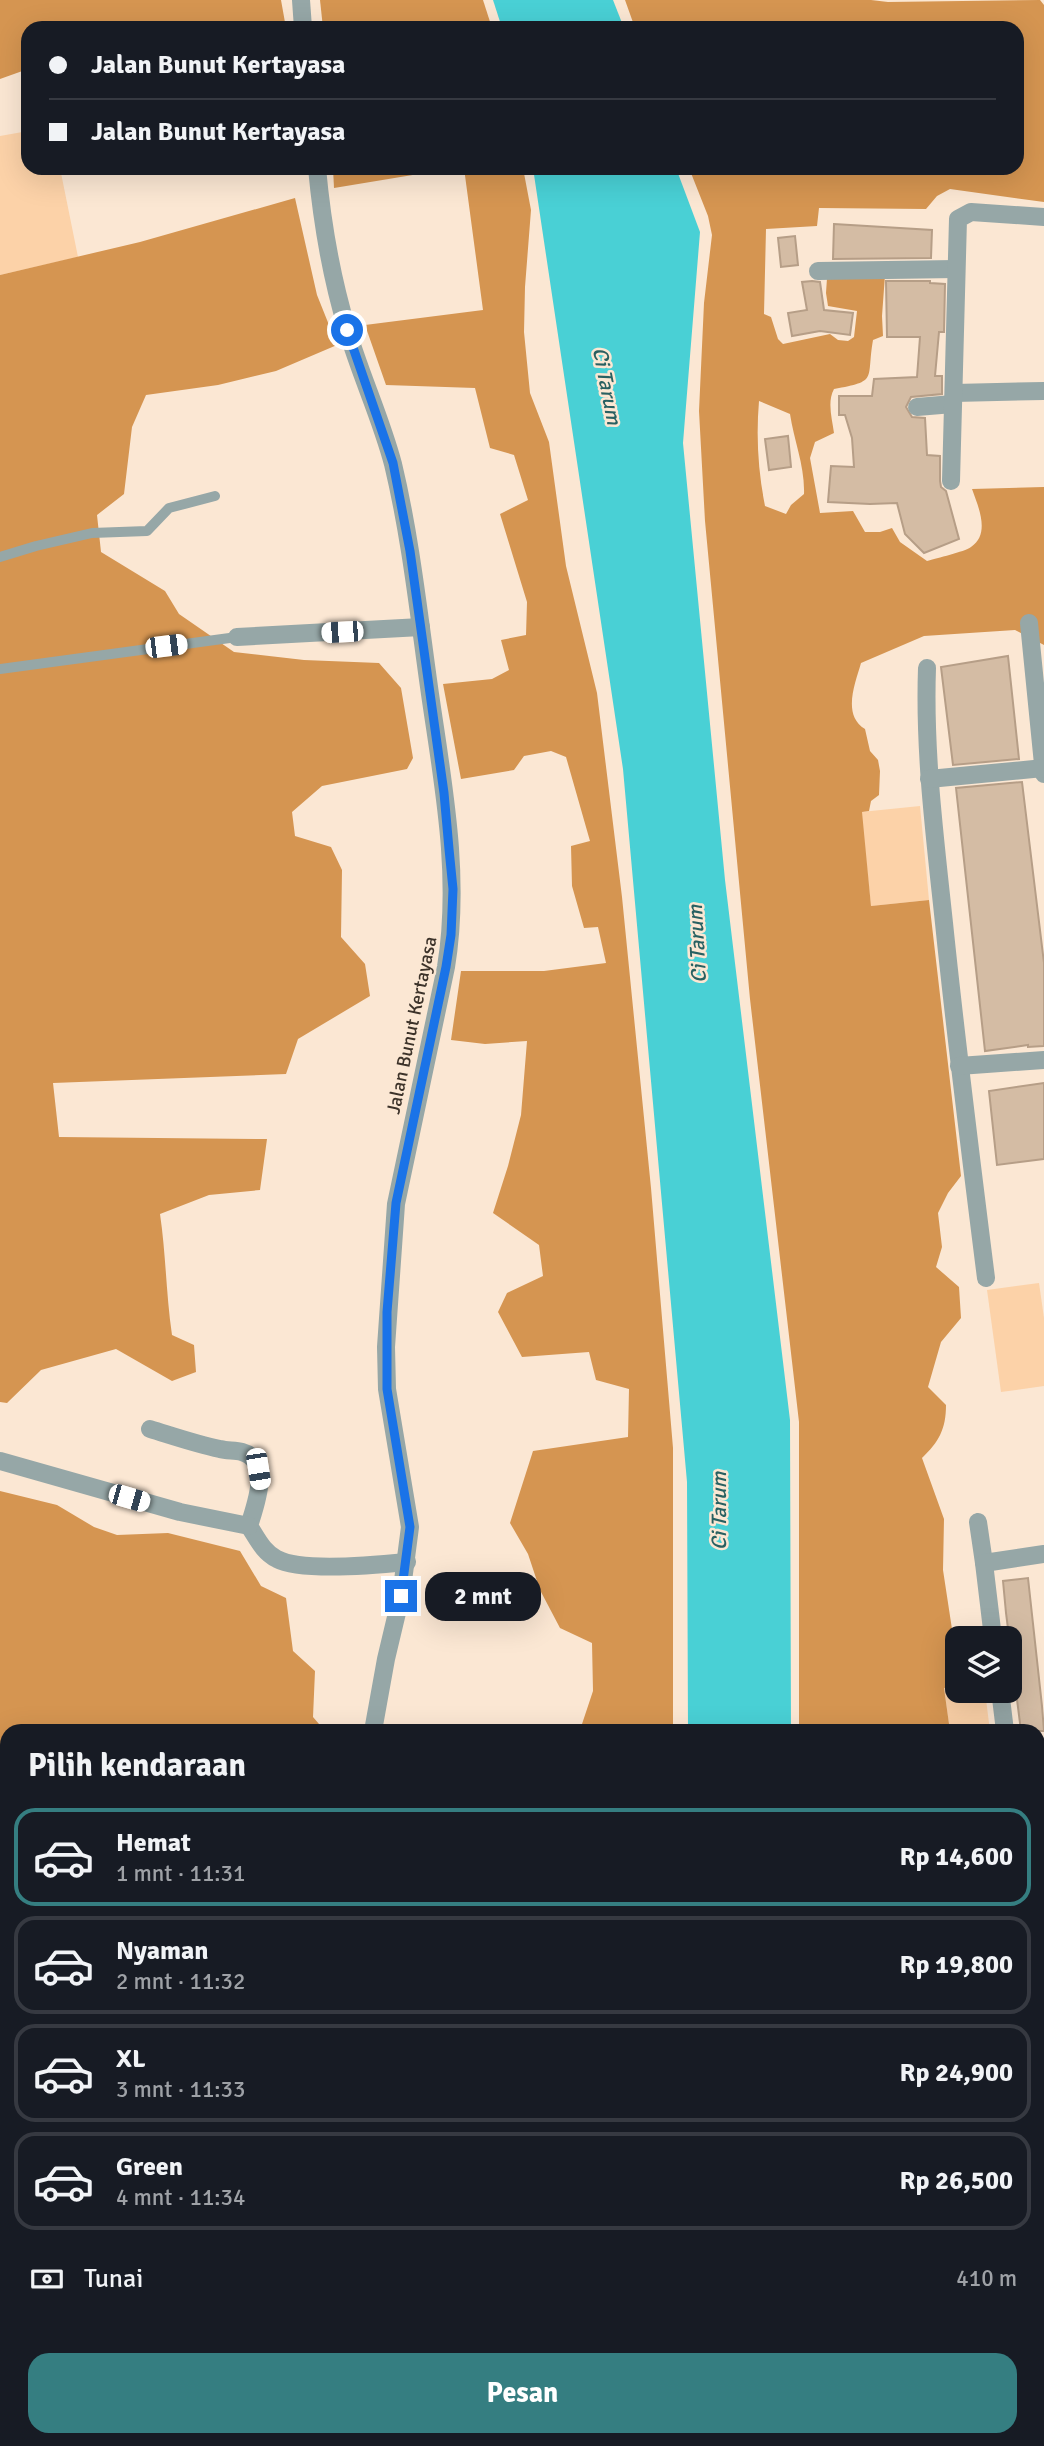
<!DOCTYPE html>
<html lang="id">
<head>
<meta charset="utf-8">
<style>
  body { margin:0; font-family:Signika,sans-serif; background:#20242c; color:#f1f3f6; height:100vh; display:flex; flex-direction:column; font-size:26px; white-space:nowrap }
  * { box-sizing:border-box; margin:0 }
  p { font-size:23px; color:#9ea1a6 }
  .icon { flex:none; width:38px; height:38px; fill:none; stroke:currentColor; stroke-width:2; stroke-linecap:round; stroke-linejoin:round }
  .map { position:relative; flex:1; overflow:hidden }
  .drawer { position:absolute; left:0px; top:1724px; width:1045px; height:723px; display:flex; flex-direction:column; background:#171b24; border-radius:21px 21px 0 0; box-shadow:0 7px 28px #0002 }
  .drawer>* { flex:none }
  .banner { position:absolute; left:21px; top:21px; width:1003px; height:154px; border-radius:21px; box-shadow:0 7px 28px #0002; display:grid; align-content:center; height:154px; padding:0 28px; background:#171b24 }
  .buttons { position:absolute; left:945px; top:1626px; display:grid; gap:14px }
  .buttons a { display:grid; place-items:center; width:77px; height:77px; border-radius:14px; background:#171b24; box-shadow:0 7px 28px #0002; font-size:35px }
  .end { position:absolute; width:32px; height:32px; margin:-16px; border:9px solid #1a73e8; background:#fff; box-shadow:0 0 0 4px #fff }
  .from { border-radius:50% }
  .bubble { position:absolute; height:49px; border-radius:21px; background:#171b24; box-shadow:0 7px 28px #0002; font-size:23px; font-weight:700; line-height:49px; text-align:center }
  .car { position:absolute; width:21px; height:42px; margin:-21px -10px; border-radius:9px; box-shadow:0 0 5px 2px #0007; background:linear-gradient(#fff 24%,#345 0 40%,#fff 0 76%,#345 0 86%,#fff 0) }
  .banner b { display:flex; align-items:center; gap:24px; height:66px; font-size:26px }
  .banner b+b { border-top:2px solid #363941 }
  .banner i { width:18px; height:18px; background:#f1f3f6 }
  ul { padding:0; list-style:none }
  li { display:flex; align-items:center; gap:21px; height:98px; margin:0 14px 10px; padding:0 14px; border:4px solid #363941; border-radius:21px }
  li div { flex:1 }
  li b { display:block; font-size:26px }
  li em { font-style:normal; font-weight:700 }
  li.active { border-color:#357e81 }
  li>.icon { width:63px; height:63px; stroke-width:1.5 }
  h2 { padding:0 28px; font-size:32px; line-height:84px }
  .pay { display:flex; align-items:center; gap:18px; height:77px; padding:0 28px; font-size:26px }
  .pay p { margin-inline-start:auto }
  .primary-button { display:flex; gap:14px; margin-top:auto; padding:14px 28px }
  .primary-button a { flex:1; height:80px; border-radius:21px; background:#357e81; color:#fff; font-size:28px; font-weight:700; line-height:80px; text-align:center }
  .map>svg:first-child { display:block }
</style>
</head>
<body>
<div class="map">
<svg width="1044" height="2446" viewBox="0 0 1044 2446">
  <rect width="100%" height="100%" fill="#fbe7d3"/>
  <g fill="#fcd2a8">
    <polygon points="28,131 28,168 60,168 78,257 0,275 0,136"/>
    <polygon points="920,806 929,900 871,906 861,812"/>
    <polygon points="1039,1283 1044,1318 1044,1386 1001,1392 987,1290"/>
    <polygon points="957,1686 957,1690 985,1691 990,1731 950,1731 944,1688"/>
  </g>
  <g fill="#d59551" fill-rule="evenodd">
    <polygon points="0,0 281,0 286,28 258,28 253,23 206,28 28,28 28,69 0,79"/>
    <polygon points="320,0 483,0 492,28 323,28"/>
    <path d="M625,0H871L888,2L1040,0L1044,5V202L950,189L937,196L926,209L819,208L817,226L766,229L764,314L771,317L778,339L783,344L830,334L838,340L848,341L854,337L857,311L828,306L826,293L827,278L885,275L882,316L883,336L873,340C866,380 879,381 834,389C827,402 832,418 834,433L815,442L810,458L820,513L853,511L865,532H880L892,528L900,542L927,561C937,558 964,552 971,547C991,534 978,506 972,489L1044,487V645L1015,630L924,636L861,663C855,684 842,715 865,729L870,751L878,760L880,771L879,795L871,801L869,811L862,812L871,906L929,900L961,1176L948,1193L938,1213L942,1247L936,1267L959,1287L961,1318L941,1342L928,1387L946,1405C946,1429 939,1442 922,1458L944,1519L943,1570L957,1662V1686L944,1688L950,1731H799V1422L750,999L705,521L699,411L704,303L712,235L708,216L689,168H1017V28H635ZM759,401L790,414C794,441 805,466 804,494L791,505L786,514L765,506C758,471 756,436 759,401Z"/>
    <polygon points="333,168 455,168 334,188"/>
    <polygon points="464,168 523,168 531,210 525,287 524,332 530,393 549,442 566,566 597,693 622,897 651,1188 673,1448 673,1731 577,1731 580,1730 593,1691 592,1643 560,1628 540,1590 528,1554 510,1523 533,1451 628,1437 629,1389 596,1380 589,1352 522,1357 498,1312 507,1293 543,1276 539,1245 493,1213 508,1166 521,1115 527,1041 485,1044 451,1040 461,971 544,971 606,963 598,927 584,928 572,886 571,846 590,841 566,757 551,751 524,756 514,770 461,779 443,684 492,679 509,670 501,640 526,635 527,602 500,514 528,500 514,455 490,448 475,388 386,385 365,325 483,310"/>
    <path d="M295,198L317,295L337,345L276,371L218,385L146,395L132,427L124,494L97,515L101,552L165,591L179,614L234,652L304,660L379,663L401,688L413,758L407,769L322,786L292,812L295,836L331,847L342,870L341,937L365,964L370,996L298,1039L286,1074L53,1083L59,1137L267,1139L260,1190L209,1195L160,1214C166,1254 166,1295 172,1335L194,1345L196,1372L172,1381L116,1349L41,1370L7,1403L0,1402V275L140,242Z"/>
    <polygon points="0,1491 57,1505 94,1527 117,1535 168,1533 240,1551 261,1586 286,1598 293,1651 315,1671 313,1717 325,1731 7,1731 7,2026 3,2040 3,2076 0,2077"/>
    <polygon points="1038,1875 1044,1889 1044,2067 1038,2060"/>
    <polygon points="1038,2135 1044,2144 1044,2308 1038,2304"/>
    <polygon points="7,2396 7,2440 127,2440 120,2446 0,2446 0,2398"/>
    <polygon points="246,2440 484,2440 481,2446 250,2446"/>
  </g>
  <g fill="#49d0d5">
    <polygon points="493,0 613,0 624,28 502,28"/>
    <polygon points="533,168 676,168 700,232 683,443 725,880 790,1420 791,1731 688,1731 687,1482 623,769"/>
    <polygon points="502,2440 635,2440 631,2446 498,2446"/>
  </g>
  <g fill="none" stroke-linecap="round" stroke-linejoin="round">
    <polyline stroke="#49d0d5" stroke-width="6" points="1038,2100 1044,2109"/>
  </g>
  <g fill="#d4bca4" stroke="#b69e87" stroke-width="2">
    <polygon points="834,224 932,230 931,258 833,259"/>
    <polygon points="795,236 798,265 781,267 778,238"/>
    <polygon points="812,281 820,282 824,310 853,313 850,335 820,331 792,336 788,313 807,310 802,282"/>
    <polygon points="886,281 930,281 930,283 945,284 944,332 939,332 935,376 942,376 942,394 911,397 906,407 912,417 925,418 927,455 940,456 940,481 941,487 946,491 959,539 924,553 905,534 897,503 870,504 828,502 831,466 854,467 852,438 845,415 839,415 839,396 872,396 874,379 917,377 920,337 887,337"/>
    <polygon points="788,436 791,467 769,470 765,439"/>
    <polygon points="1008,656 1019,759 953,765 941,667"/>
    <polygon points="1022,782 1044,963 1044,1046 1028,1047 1028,1045 985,1051 956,788"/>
    <polygon points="1044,1083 1044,1159 997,1165 989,1091"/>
    <polygon points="1028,1578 1042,1706 1044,1731 1021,1731 1006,1613 1003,1581"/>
  </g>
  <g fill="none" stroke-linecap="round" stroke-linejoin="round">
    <polyline stroke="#ac9c8d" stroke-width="3.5" stroke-dasharray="5 5" stroke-linecap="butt" points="1038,1965 1044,1972"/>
    <g stroke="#96a7a7" stroke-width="10">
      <polyline points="0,557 36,546 92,533 147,531 169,508 215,496"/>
      <polyline points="0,669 237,637"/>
    </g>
    <g stroke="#96a7a7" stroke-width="18">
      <polyline points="301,0 303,28"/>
      <path d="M317,168C322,222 331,276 347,329C360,374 381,418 393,464C411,539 419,617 430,694C443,784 461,876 446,967L396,1204L386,1347L387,1389L410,1527L401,1596L386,1659L373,1731"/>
      <polyline points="818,271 956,269"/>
      <polyline points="954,393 1044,391"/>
      <polyline points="917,407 953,404"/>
      <polyline points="951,481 958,219 971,212 1044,217"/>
      <polyline points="1029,623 1044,774"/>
      <polyline points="237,637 421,627"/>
      <path d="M927,668C924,753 935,838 944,923C956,1041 971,1159 986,1278"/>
      <polyline points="929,779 1044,768"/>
      <polyline points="959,1066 1044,1060"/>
      <path d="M150,1429C173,1436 196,1444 220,1449C227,1451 235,1450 242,1452C273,1461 255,1506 249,1526C257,1538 263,1552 277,1559C301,1572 377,1565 407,1562"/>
      <polyline points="0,1461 180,1512 249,1526"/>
      <polyline points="978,1522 984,1563"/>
      <polyline points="993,1638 984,1563 1044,1554"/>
      <polyline points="1000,1690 1005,1731"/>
      <polyline points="0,2157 7,2168"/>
      <polyline points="0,2205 7,2201"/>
      <polyline points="812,2440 814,2446"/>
      <polyline points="907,2440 908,2446"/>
      <polyline points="1009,2440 1010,2446"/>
    </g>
  </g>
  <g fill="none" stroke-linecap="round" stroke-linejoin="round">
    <polyline stroke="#1a73e8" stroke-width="9" points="347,330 393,463 410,551 444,793 449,849 453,889 451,935 446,967 396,1203 387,1312 387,1389 410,1527 401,1596"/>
  </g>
  <g text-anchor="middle" stroke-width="5" stroke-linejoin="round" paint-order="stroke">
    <g font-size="19" fill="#3d332a" stroke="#fbe7d3">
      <text transform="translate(411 1025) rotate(-78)" y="7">Jalan Bunut Kertayasa</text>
    </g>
    <g font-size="21" font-style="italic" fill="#286061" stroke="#fbe7d3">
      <text transform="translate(607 386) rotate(79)" y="7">Ci Tarum</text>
      <text transform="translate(697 944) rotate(-93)" y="7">Ci Tarum</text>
      <text transform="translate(719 1511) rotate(-90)" y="7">Ci Tarum</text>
    </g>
  </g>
</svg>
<div class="buttons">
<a><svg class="icon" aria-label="layers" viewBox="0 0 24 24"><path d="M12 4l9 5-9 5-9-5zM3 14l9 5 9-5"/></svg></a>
</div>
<i class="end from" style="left:347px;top:330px"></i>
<i class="end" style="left:401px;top:1596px"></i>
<div class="bubble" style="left:425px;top:1572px;width:116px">2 mnt</div>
<i class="car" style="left:342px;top:632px;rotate:267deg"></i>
<i class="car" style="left:166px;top:646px;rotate:83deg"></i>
<i class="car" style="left:258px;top:1469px;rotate:171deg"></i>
<i class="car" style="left:129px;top:1498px;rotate:106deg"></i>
<div class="banner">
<b><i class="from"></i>Jalan Bunut Kertayasa</b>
<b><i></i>Jalan Bunut Kertayasa</b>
</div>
<section class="drawer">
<h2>Pilih kendaraan</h2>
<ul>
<li class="active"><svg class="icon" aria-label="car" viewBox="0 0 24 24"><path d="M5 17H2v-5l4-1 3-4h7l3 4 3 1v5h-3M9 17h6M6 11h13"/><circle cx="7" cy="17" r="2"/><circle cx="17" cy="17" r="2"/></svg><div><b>Hemat</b><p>1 mnt · 11:31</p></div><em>Rp 14,600</em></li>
<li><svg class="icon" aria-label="car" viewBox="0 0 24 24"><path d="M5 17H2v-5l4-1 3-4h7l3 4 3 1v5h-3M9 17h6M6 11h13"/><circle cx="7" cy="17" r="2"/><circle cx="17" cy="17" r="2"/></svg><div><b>Nyaman</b><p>2 mnt · 11:32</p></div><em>Rp 19,800</em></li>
<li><svg class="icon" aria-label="car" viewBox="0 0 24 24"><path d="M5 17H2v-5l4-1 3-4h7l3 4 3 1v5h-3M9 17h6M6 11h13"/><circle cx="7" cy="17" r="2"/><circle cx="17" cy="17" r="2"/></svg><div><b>XL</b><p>3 mnt · 11:33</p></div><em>Rp 24,900</em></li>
<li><svg class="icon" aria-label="car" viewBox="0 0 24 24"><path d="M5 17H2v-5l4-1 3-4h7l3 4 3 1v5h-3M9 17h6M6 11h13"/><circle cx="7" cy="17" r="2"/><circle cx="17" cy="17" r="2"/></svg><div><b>Green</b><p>4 mnt · 11:34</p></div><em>Rp 26,500</em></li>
</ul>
<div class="pay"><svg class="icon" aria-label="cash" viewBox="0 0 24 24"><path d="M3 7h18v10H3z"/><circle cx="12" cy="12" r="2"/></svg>Tunai<p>410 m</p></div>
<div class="primary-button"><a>Pesan</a></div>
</section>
</div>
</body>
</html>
